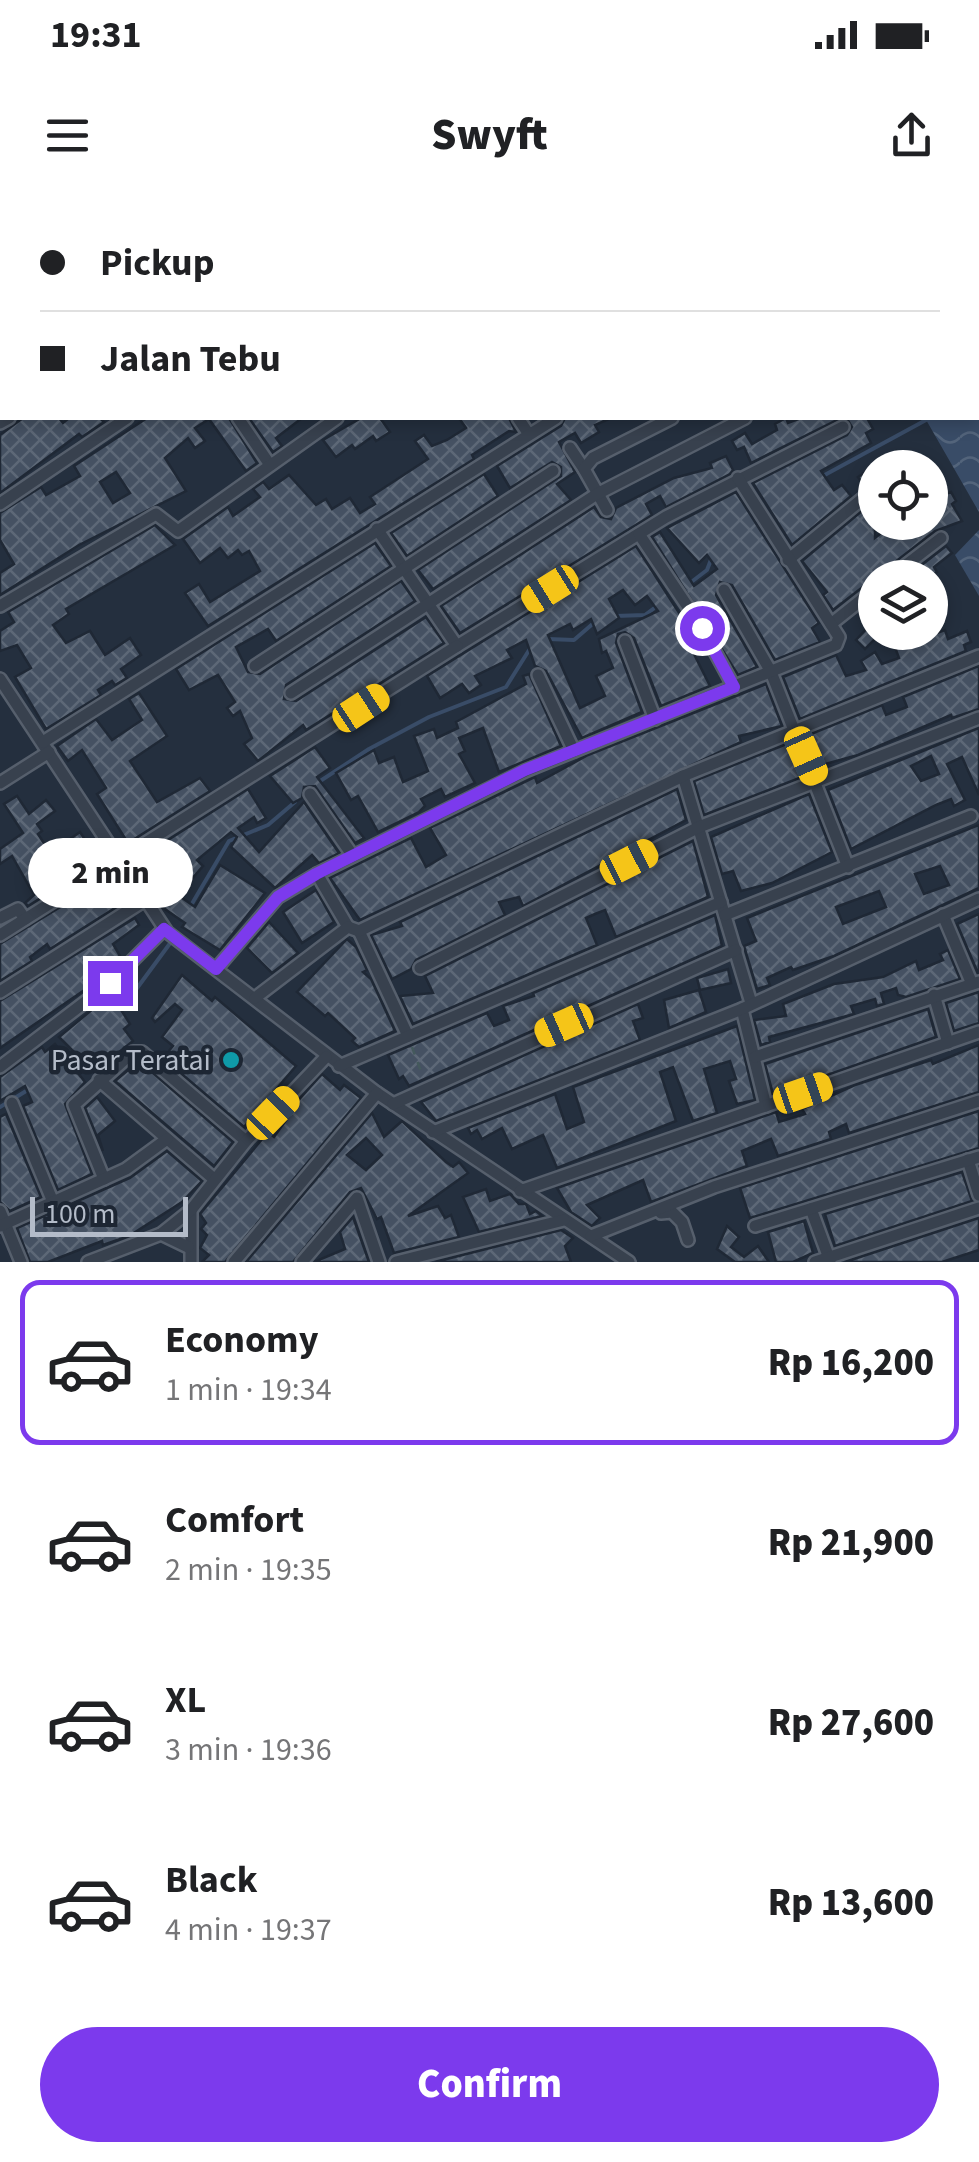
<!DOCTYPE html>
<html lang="en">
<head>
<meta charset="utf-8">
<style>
  body { margin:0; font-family:"Source Sans 3",sans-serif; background:#f2f2f2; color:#202124; height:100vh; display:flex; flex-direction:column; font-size:38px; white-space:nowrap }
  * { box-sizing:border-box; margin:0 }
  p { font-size:32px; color:#757577 }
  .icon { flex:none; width:55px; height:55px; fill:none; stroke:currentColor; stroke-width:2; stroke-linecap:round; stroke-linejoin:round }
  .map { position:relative; height:1062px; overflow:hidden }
  .details { display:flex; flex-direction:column; background:#fff; flex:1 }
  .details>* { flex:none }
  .guide { position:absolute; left:0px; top:0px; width:980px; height:220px; box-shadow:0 5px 15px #0003; display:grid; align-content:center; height:220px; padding:0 40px; background:#fff }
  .fabs { position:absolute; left:858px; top:250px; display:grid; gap:20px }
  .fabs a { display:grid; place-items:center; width:90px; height:90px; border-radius:50%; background:#fff; box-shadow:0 5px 15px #0003; font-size:50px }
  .scale { position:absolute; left:30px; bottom:25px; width:158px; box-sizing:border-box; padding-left:10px; border:5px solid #b4bcc9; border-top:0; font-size:28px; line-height:35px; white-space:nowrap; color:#b4bcc9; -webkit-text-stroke:8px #1d2633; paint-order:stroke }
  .end { position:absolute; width:45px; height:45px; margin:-22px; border:12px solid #7c3aed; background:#fff; box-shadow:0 0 0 5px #fff }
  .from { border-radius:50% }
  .bubble { position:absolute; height:70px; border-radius:35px; background:#fff; box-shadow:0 5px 15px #0003; font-size:32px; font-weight:800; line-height:70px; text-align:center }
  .car { position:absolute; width:30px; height:60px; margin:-30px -15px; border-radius:12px; box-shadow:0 0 8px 2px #0007; background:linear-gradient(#f5c518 24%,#345 0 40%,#f5c518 0 76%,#345 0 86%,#f5c518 0) }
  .guide b { display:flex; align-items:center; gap:35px; height:95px; font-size:38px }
  .guide b+b { border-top:2px solid #e0e0e0 }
  .guide i { width:25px; height:25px; background:#202124 }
  ul { padding:18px 0 0; list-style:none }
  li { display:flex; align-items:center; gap:30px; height:165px; margin:0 20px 15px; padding:0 20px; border:5px solid transparent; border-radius:20px }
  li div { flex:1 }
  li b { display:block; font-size:38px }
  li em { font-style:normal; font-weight:800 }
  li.on { border-color:#7c3aed }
  li>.icon { width:90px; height:90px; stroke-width:1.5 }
  .action { display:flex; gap:20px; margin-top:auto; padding:20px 40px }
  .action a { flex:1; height:115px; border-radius:60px; background:#7c3aed; color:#fff; font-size:40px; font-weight:800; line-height:115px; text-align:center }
  .status { display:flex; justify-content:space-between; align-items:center; height:70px; padding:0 50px; background:#fff; direction:ltr }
  .status svg { height:28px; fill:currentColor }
  header { display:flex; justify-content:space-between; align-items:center; height:130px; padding:0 40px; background:#fff; font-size:45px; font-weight:800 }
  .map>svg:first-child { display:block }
</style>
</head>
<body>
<div class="status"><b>19:31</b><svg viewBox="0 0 49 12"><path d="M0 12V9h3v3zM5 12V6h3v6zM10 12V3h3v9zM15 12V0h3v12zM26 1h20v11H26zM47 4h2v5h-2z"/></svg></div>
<header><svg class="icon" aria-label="menu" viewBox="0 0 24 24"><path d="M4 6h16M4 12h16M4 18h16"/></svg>Swyft<svg class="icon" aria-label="share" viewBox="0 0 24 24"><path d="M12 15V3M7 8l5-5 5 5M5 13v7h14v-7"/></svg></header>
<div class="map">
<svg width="979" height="1062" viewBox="0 0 979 1062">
  <defs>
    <pattern id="water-waves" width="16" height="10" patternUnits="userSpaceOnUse" patternTransform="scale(2.5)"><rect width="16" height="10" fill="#394c67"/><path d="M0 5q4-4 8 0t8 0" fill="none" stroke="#53647b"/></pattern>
    <pattern id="building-cross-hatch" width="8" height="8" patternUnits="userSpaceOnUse" patternTransform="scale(2.5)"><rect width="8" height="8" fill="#455162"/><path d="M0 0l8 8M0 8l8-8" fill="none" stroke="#5d6877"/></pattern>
  </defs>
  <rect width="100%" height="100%" fill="#242f3e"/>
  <g fill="url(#water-waves)">
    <polygon points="715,0 979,0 979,312 925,218 978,218 978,2"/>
    <polygon points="979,330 979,396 955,355"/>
  </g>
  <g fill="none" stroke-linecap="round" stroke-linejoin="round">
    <g stroke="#394c67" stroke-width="4">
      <polyline points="821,277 926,220"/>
      <polyline points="690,383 707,370 712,357"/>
      <polyline points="615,416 645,415 657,406"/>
      <polyline points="548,439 574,440 596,421"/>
      <polyline points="305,591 369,549 429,517 506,487 531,447"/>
      <polyline points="190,707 229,641 268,625 295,602"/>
      <polyline points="118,814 171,742"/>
      <polyline points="0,907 31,888"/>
    </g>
  </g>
  <g fill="url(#building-cross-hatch)" stroke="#1f2835" stroke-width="2.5" fill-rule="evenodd">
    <polygon points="23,218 59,218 63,223 69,218 100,218 104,222 82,237 79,234 0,293 0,235"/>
    <path d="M147,218H229L257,263L246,271L209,219L195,228L205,241L195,248L188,238L165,258L186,291L79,345L0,395V373L14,364L0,340V313L41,287L46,295L80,276L74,266ZM116,272L130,293L113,303L100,282Z"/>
    <polygon points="249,218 302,218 276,238 282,246 273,252"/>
    <polygon points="361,218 380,218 390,232 376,241 373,236 355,249 352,245 336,257 323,240"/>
    <polygon points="459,218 509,218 516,232 509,231 472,255 474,259 208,426 185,393 199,384 210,402 260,371 249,351 242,355 238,350 228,358 220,348 200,363 183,339 228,307 233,316 260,297 253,289 263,282 269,289 289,275 316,305 326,299 332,309 350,298 360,313 375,304 370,297 428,259 415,241 424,235 432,246 447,240 466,228"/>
    <polygon points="565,218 611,218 595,225 599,232 581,243 575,233 559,242 575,272 557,284 571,300 433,389 418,370 561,276 561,267 552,262 510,288 497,266 561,226"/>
    <polygon points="786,218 788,223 801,218 867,218 873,229 866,233 871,243 821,271 834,290 842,285 851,296 792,345 753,283 847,235 852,227 847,219 839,219 751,263 744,247 737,250 732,241 745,233 752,244 777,230 775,224"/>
    <polygon points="896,251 908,268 875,268 875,281 864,285 858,277"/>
    <polygon points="726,256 733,270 730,274 666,307 660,296 646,304 652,315 460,433 441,406 594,307 601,317 611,319 616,308 674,278 712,268 710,263"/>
    <polygon points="484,274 498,296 407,356 391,333"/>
    <polygon points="736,292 819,423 812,428 820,442 775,460 732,385 720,382 716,395 757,467 738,475 652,337 660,332 694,386 717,369 707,355 699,363 667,328"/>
    <polygon points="951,292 956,301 952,304 962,321 935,331 833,410 823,395 827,392 802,361 875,300 875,338 895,322 930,322 930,299"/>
    <polygon points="155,325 175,345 66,409 69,414 53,425 66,443 90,431 105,455 130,438 141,455 121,469 127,478 115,485 112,481 98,490 101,495 46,529 15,477 31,468 17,445 0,451 0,431 14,422 8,412"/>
    <polygon points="375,343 391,366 276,441 268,429 236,447 248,472 260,474 401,381 415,401 286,485 284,499 296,501 426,417 444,443 306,530 303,525 258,561 244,544 252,538 240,511 233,516 227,508 235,502 218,475 189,490 176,469"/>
    <path d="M636,346L703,450L694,454L710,486L661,506L634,438L625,432L618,434L616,443L642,512L582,538L546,471L535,466L526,440L507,450L512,458L475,476L481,485L469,493L462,484L440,498L427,476ZM623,390L635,405L647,396L658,411L599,439L602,453L606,451L613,468L596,476L605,496L580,508L548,435L570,424L573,430L591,419L597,434L619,418L609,399Z"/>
    <polygon points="946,346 952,353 934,367 937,372 929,378 905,378"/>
    <polygon points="875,403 875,432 882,432 865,449 856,440 869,426 860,417"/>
    <polygon points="945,430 948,439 967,431 971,442 964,445 966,451 800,519 783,477 836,455 846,476 866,470 861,461 875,452 882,464 899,458 893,442 916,432 924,432 926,437"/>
    <polygon points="979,466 979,509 952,518 951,515 858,555 818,566 806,536 882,505 886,515 907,507 903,497"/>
    <polygon points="529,474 561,546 499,572 483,528 459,538 465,551 459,554 475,583 445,597 441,589 421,599 425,606 419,612 378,632 358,596 351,600 336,573 374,550 379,563 394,557 403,582 428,571 414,536 434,529 437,538 458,528 456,522 526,484 523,476"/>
    <polygon points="766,484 782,526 739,536 741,542 360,720 330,678 411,638 426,667 446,655 430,628 529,580 535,577 537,583 588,555"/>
    <polygon points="139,493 167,536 130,561 157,602 200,578 210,591 128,643 97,594 106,588 82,550 68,561 57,546 96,519 112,540 142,520 129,499"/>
    <path d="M979,528V595L962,557L947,564L965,600L954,606L951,599L936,605L851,649L828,590ZM931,556L939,574L921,581L911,566Z"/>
    <polygon points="789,543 802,577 704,615 694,581"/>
    <polygon points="315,547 330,568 317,577 364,638 355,643 315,586 304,587 302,598 293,603 270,576"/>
    <polygon points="248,589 266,618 257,623 254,617 238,628 259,652 304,602 339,653 319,663 312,655 275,688 231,647 237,637 231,632 197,660 203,666 178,695 195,707 220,665 265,693 220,750 182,727 185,723 162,707 141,673 151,667 143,656"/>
    <polygon points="677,589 686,620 523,706 519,697 499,702 505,715 416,760 411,769 392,779 371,735 402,726 400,722"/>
    <polygon points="809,594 832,652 772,683 741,691 733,671 722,674 711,637"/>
    <polygon points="17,596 29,614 46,600 55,611 37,624 42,631 38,634 56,662 78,648 70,639 80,632 99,661 28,706 25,703 34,695 12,656 0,664 0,649 23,633 4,604"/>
    <path d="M979,625V688L834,756L793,770L791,767L767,778L770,785L757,789L744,746L756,741L747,718ZM940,666L949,685L924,694L915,674ZM879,691L886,707L843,724L836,707Z"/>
    <polygon points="693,641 708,697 616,737 605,710 595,714 586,718 597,745 413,824 400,796 433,793 425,776"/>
    <polygon points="111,676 126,701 50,749 47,744 30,757 32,761 0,781 0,744"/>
    <polygon points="316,690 334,722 302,743 283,712"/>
    <polygon points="979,714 979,773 978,773 957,724"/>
    <polygon points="715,715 722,746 409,886 403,876 399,879 388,855 487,813 494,826 509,820 503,806 534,796 533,793"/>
    <polygon points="135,718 139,725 113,744 120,756 97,770 102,778 0,848 0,801"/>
    <polygon points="269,722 298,753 272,773 247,748"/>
    <polygon points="347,739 356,747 367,770 363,772 371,779 395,831 359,847 352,841 355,838 328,813 325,816 297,792"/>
    <polygon points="948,750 960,779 906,797 898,795 896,788 881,793 884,804 877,806 875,799 851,806 854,814 769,837 770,842 761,845 754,820 786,816 783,804 834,784 883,777 916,761 919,770 943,760 940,754"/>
    <polygon points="728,769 731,783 700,790 697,778"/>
    <polygon points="182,775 212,801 215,797 296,866 244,927 163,858 173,846 162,837 182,810 175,804 155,822 152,818"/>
    <polygon points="699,790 706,812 669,828 664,800"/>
    <polygon points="979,792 979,823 954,831 946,803"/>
    <polygon points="111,794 130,824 124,829 133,841 94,872 59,837"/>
    <polygon points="638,804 643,818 633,821 640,840 436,921 421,902"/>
    <polygon points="928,809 936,837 773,894 765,864"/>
    <polygon points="737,826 755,900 737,904 729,881 736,879 730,861 704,869 717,913 693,921 673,867 660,872 676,921 557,968 543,935 512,949 502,928 482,939 477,930 471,934 468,928 555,894 567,929 584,922 573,887"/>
    <polygon points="55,844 85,882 65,904 92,974 58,990 23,906 32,902 25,886 0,901 0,877 42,847 45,852"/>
    <polygon points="979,845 979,892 849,933 846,924 829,932 831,939 778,956 771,939 742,951 747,966 651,1002 643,980 587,1005 600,1018 592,1026 571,1012 557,988 776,912 779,922 805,914 802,909 855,885 931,860 933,864"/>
    <polygon points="139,861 233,942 214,966 115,881"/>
    <polygon points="322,874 340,890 344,885 361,898 225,1062 202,1062 209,1055 200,1048 207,1035 201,1029 206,1023 200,1014 268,932 274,937 289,916 286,914"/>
    <polygon points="97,897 115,921 98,935 103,951 85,908"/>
    <polygon points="979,911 979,948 750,1018 740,988"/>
    <path d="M372,913L384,937L402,921L446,962L453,967L459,962L468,973L408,1016L438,1006L445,1018L451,1015L459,1037L394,1053L381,1017L377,1019L361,988L350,992L293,1062H246ZM366,938L382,955L366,970L347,955Z"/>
    <polygon points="6,914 41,997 10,1011 0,1002 0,917"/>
    <polygon points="167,951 202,981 182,1002 129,1036 103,1045 102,1041 48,1062 30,1062 17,1028 130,978"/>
    <polygon points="962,972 972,1001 835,1046 825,1014"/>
    <polygon points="486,989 490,1001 510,994 519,1004 526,1004 530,1014 536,1011 542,1016 479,1032 463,997"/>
    <polygon points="353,1017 369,1062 314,1062 345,1049 340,1032"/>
    <polygon points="979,1018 979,1050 942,1062 845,1062"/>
    <polygon points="804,1021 813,1053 793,1062 776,1062 768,1032"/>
    <polygon points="727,1026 739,1037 731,1047 744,1057 758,1046 769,1062 735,1062 717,1049"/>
    <polygon points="561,1030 573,1038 565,1046 571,1062 435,1062"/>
  </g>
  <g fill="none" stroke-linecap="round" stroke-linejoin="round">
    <g stroke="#565f6c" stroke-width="16">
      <g id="minor">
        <polyline points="637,0 639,2"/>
        <polyline points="81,2 84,0"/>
        <polyline points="179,2 182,0"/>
        <polyline points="313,2 317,0"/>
        <polyline points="425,2 428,0"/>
        <polyline points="604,2 607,0"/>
        <polyline points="0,59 2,57"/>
        <polyline points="0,134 2,133"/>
        <polyline points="238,218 270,265"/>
        <polyline points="518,218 528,233"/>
        <polyline points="0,223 9,218"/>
        <polyline points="570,248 584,269"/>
        <polyline points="0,304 127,218"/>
        <polyline points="607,310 584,269 593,258 672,218"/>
        <polyline points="377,329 457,446 666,317 843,227"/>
        <polyline points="639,334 702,428 734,487"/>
        <polyline points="788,360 873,290"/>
        <polyline points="889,378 941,338"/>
        <polyline points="724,390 771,472 848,667"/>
        <polyline points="0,406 156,314 178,331 337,218"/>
        <polyline points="831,424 875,389"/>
        <polyline points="625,441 655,519"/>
        <polyline points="255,466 553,271"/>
        <polyline points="538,475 574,551"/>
        <polyline points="0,479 167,732 377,893 629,1062"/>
        <polyline points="291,493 597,294 745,218"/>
        <polyline points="43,542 556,218"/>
        <polyline points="683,576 751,803"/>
        <polyline points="0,583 49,552"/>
        <polyline points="310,594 353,656"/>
        <polyline points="317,674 348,727"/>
        <polyline points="725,715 971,616"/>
        <polyline points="943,715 972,784"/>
        <polyline points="0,718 18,709 25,719"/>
        <polyline points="359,731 408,836"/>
        <polyline points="0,735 457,446"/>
        <polyline points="420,768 699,627 979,518"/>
        <polyline points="216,769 278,697 317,674 525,571 836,445 839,437 738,278"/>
        <polyline points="0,792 145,700"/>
        <polyline points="934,795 948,843"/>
        <polyline points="255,798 348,727 359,731 683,576 979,456"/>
        <polyline points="742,809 766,906"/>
        <polyline points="755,857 979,782"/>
        <polyline points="339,866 721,702"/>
        <polyline points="0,867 110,783 164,729"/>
        <polyline points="99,880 214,979"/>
        <polyline points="12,903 53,1002"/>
        <polyline points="393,904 736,750"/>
        <polyline points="433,932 742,809 979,699"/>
        <polyline points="968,960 979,995"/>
        <polyline points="104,979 74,905 133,852 142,852 246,941"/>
        <polyline points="520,991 979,832"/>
        <polyline points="811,1009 830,1061"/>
        <polyline points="191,1010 191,1062"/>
        <polyline points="0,1011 21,1062"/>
        <polyline points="661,1013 672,1012 682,1022 688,1040"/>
        <polyline points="0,1026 126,969 167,939"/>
        <polyline points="755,1026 979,957"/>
        <polyline points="161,1034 188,1047"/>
        <polyline points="591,1036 714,987 979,901"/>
        <polyline points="88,1062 161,1034 191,1010 246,941 326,857"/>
        <polyline points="234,1062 377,893"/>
        <polyline points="302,1062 357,998 379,1062"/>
        <polyline points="396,1062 564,1020"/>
        <polyline points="815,1062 979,1008"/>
      </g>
    </g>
    <polyline stroke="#44595c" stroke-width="2.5" stroke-dasharray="8 8" stroke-linecap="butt" points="412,847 423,877"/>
    <use href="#minor" stroke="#38414e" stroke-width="11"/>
  </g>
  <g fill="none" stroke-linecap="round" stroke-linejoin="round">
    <polyline stroke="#7c3aed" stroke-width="12" points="110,783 164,729 216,769 278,697 316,674 525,570 734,487 702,428"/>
  </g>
  <circle fill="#0f9aa8" stroke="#1d2633" stroke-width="4" cx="231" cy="860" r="10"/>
  <g text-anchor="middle" stroke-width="9" stroke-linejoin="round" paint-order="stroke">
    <g font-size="30" fill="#b4bcc9" stroke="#1d2633" text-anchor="end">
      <text x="211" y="870">Pasar Teratai</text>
    </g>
  </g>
</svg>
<div class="fabs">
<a><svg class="icon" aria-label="locate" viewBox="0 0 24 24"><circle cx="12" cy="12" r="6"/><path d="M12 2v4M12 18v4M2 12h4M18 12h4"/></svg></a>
<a><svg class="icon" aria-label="layers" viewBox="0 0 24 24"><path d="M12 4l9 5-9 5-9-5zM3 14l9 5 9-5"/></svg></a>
</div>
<div class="scale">100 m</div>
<i class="end from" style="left:702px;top:428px"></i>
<i class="end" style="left:110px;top:783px"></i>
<div class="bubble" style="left:28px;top:638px;width:165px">2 min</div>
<i class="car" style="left:550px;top:389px;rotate:238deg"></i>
<i class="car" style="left:361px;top:508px;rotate:57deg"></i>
<i class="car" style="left:806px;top:556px;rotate:156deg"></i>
<i class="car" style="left:629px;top:662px;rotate:63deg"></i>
<i class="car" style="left:564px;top:825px;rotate:246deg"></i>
<i class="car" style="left:803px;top:893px;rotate:71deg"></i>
<i class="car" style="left:273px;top:913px;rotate:44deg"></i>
<div class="guide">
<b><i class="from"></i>Pickup</b>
<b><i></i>Jalan Tebu</b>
</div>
</div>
<section class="details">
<ul>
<li class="on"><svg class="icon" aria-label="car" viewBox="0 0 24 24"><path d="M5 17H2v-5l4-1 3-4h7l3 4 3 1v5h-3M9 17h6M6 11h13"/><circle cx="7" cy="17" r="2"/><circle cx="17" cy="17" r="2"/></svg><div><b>Economy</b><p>1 min · 19:34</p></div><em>Rp 16,200</em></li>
<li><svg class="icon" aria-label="car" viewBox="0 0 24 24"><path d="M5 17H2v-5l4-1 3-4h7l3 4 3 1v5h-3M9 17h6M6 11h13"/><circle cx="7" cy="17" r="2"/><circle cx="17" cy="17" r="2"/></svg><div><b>Comfort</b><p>2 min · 19:35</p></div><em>Rp 21,900</em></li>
<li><svg class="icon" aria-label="car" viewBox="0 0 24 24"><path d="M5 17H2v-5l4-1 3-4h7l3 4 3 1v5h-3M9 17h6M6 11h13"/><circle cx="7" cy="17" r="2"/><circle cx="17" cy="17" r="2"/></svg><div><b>XL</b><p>3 min · 19:36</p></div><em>Rp 27,600</em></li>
<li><svg class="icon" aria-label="car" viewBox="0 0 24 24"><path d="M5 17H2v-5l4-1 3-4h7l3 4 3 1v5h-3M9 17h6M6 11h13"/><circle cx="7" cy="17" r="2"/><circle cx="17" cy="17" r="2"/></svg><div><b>Black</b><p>4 min · 19:37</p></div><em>Rp 13,600</em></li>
</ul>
<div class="action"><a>Confirm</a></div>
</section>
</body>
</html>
